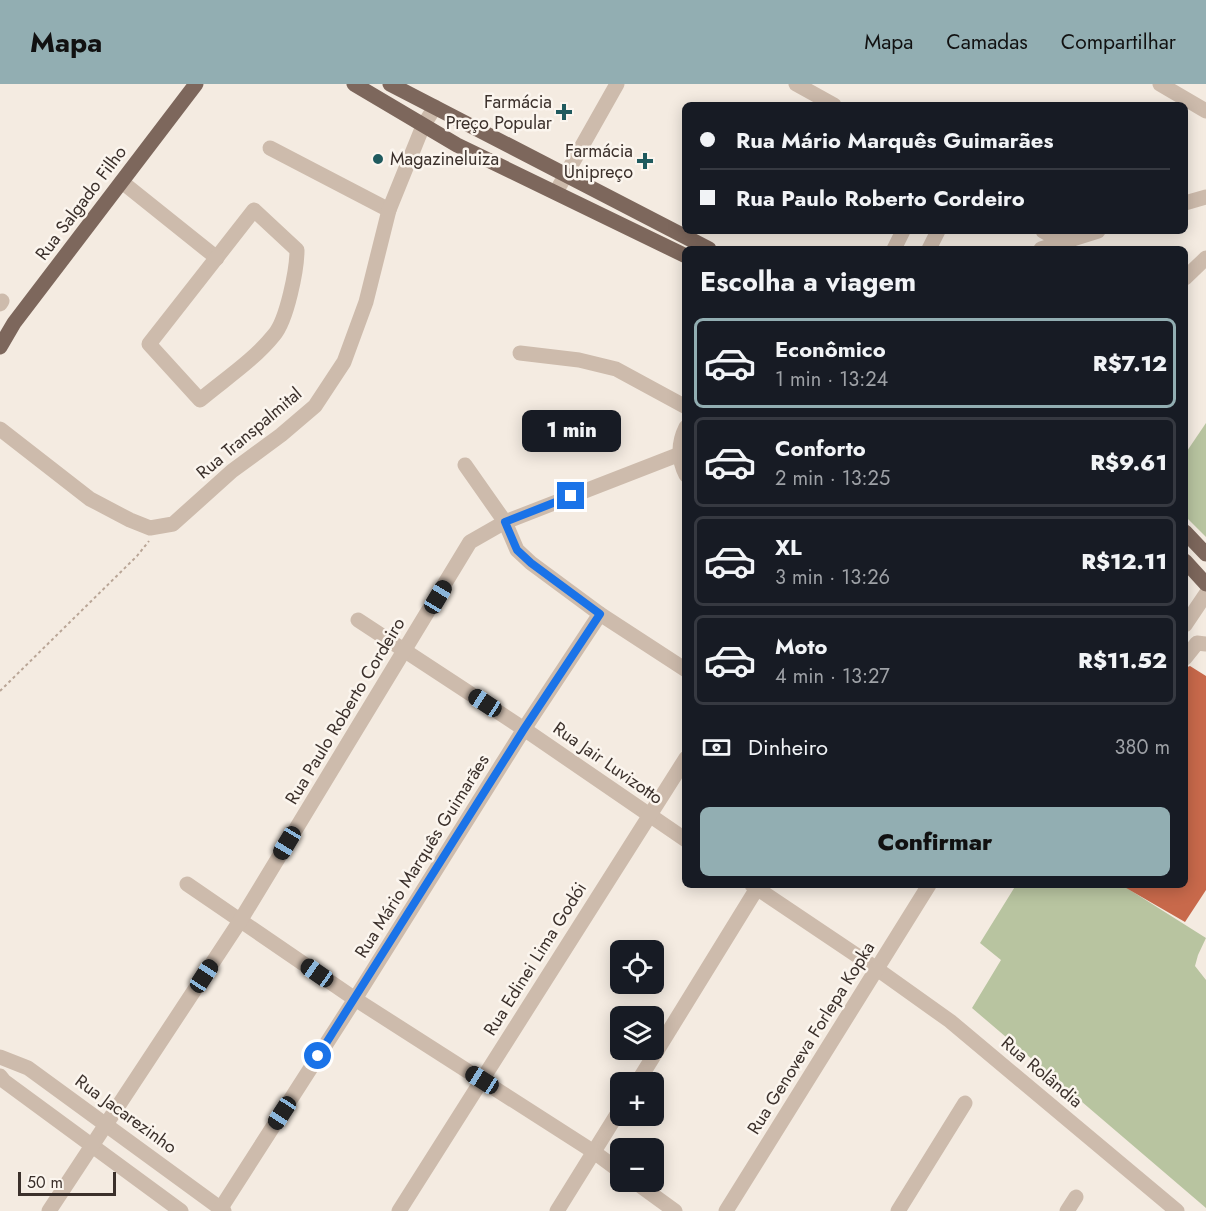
<!DOCTYPE html>
<html lang="pt">
<head>
<meta charset="utf-8">
<style>
  body { margin:0; font-family:Jost,sans-serif; background:#20242c; color:#f1f3f6; height:100vh; display:flex; flex-direction:column; font-size:22px; white-space:nowrap }
  * { box-sizing:border-box; margin:0 }
  p { font-size:20px; color:#9ea1a6 }
  .icon { flex:none; width:33px; height:33px; fill:none; stroke:currentColor; stroke-width:2; stroke-linecap:round; stroke-linejoin:round }
  .map { position:relative; flex:1; overflow:hidden }
  .details { position:absolute; left:682px; top:162px; width:506px; height:642px; display:flex; flex-direction:column; background:#171b24; border-radius:9px; box-shadow:0 3px 15px #0003 }
  .details>* { flex:none }
  .guide { position:absolute; left:682px; top:18px; width:506px; height:132px; border-radius:9px; box-shadow:0 3px 15px #0003; display:grid; align-content:center; height:132px; padding:0 18px; background:#171b24 }
  .fabs { position:absolute; left:610px; top:856px; display:grid; gap:12px }
  .fabs a { display:grid; place-items:center; width:54px; height:54px; border-radius:9px; background:#171b24; box-shadow:0 3px 15px #0003; font-size:30px }
  .scale { position:absolute; left:18px; bottom:15px; width:98px; box-sizing:border-box; padding-left:6px; border:3px solid #3b302b; border-top:0; font-size:16px; line-height:21px; white-space:nowrap; color:#3b302b; -webkit-text-stroke:4px #fbf5ee; paint-order:stroke }
  .end { position:absolute; width:27px; height:27px; margin:-14px; border:8px solid #1a73e8; background:#fff; box-shadow:0 0 0 3px #fff }
  .from { border-radius:50% }
  .bubble { position:absolute; height:42px; border-radius:9px; background:#171b24; box-shadow:0 3px 15px #0003; font-size:20px; font-weight:800; line-height:42px; text-align:center }
  .car { position:absolute; width:18px; height:36px; margin:-18px -9px; border-radius:8px; box-shadow:0 0 4px 2px #0007; background:linear-gradient(#222 24%,#8ab4d8 0 40%,#222 0 76%,#8ab4d8 0 86%,#222 0) }
  .guide b { display:flex; align-items:center; gap:21px; height:57px; font-size:22px }
  .guide b+b { border-top:2px solid #363941 }
  .guide i { width:15px; height:15px; background:#f1f3f6 }
  ul { padding:0; list-style:none }
  li { display:flex; align-items:center; gap:18px; height:90px; margin:0 12px 9px; padding:0 6px; border:3px solid #363941; border-radius:9px }
  li div { flex:1 }
  li b { display:block; font-size:22px }
  li em { font-style:normal; font-weight:800 }
  li.current { border-color:#92aeb2 }
  li>.icon { width:54px; height:54px; stroke-width:1.5 }
  h2 { padding:0 18px; font-size:27px; line-height:72px }
  .pay { display:flex; align-items:center; gap:15px; height:66px; padding:0 18px; font-size:22px }
  .pay p { margin-inline-start:auto }
  .button { display:flex; gap:12px; margin-top:auto; padding:12px 18px }
  .button a { flex:1; height:69px; border-radius:9px; background:#92aeb2; color:#111; font-size:24px; font-weight:800; line-height:69px; text-align:center }
  header { display:flex; align-items:center; gap:36px; box-sizing:border-box; height:84px; padding:0 30px; background:#92aeb2; color:#111 }
  header strong { font-size:28px }
  nav { display:flex; gap:33px; margin-inline-start:auto; font-size:21px }
  .map>svg:first-child { display:block }
</style>
</head>
<body>
<header>
<strong>Mapa</strong>
<nav><a>Mapa</a><a>Camadas</a><a>Compartilhar</a></nav>
</header>
<div class="map">
<svg width="1206" height="1127" viewBox="0 0 1206 1127">
  <rect width="100%" height="100%" fill="#f4ebe1"/>
  <g fill="#b8c4a0">
    <polygon points="1206,339 1206,453 1185,432 1185,370"/>
    <polygon points="1016,801 1122,801 1206,854 1198,871 1195,882 1206,896 1206,1124 972,924 1001,876 980,859"/>
  </g>
  <polygon fill="#c8694b" points="1190,582 1206,592 1206,806 1185,838 1121,801 1185,801 1185,584"/>
  <g fill="none" stroke-linecap="round" stroke-linejoin="round">
    <polyline stroke="#b9a596" stroke-width="2" stroke-dasharray="3 3" stroke-linecap="butt" points="0,607 137,472 149,457"/>
    <g stroke="#cdbbac" stroke-width="15">
      <polyline points="796,0 834,21"/>
      <polyline points="1160,0 1206,27"/>
      <polyline points="270,64 389,126"/>
      <polyline points="122,98 217,174"/>
      <polyline points="556,108 617,0"/>
      <polyline points="1185,119 1206,113"/>
      <path d="M254,126L297,166C297,185 287,236 274,251C254,276 225,295 200,316L149,260Z"/>
      <polyline points="1043,147 1062,158"/>
      <polyline points="894,165 903,147"/>
      <polyline points="929,165 938,147"/>
      <polyline points="1041,165 1098,147"/>
      <polyline points="1185,194 1206,174"/>
      <polyline points="0,220 2,217"/>
      <polyline points="520,269 579,276 616,285 686,323"/>
      <path d="M686,343C678,359 678,375 686,391"/>
      <polyline points="0,345 90,415 130,436 150,444 173,440 232,387 281,351 315,322 344,278 366,218 389,126 423,42 435,23"/>
      <polyline points="465,381 505,438 517,466 531,479 600,530 686,586"/>
      <polyline points="358,536 524,645 686,756"/>
      <polyline points="1185,541 1206,510"/>
      <polyline points="1185,574 1197,559 1206,560"/>
      <polyline points="187,800 355,915 594,1068 621,1088"/>
      <polyline points="752,801 877,885 950,937 1177,1127"/>
      <polyline points="0,973 28,984 224,1127"/>
      <polyline points="0,992 4,997 181,1127"/>
      <polyline points="637,999 759,801"/>
      <polyline points="635,1098 675,1127"/>
      <polyline points="49,1127 240,837 470,458 505,438 680,370"/>
      <polyline points="219,1127 355,915 524,645 600,530"/>
      <polyline points="399,1127 686,674"/>
      <polyline points="557,1127 621,1024"/>
      <polyline points="726,1127 929,801"/>
      <polyline points="898,1127 965,1019"/>
      <polyline points="1067,1127 1076,1113"/>
    </g>
    <g stroke="#7d675c" stroke-width="15">
      <polyline points="354,0 457,61 686,172"/>
      <polyline points="390,0 709,165"/>
      <polyline points="0,263 14,239 196,0"/>
      <polyline points="1185,448 1206,470"/>
      <polyline points="1185,477 1206,500"/>
    </g>
  </g>
  <g fill="none" stroke-linecap="round" stroke-linejoin="round">
    <polyline stroke="#1a73e8" stroke-width="8" points="318,972 524,645 600,530 531,479 517,466 505,438 571,412"/>
  </g>
  <g fill="#1f5a5e" stroke="#fbf5ee" stroke-width="2">
    <path d="M561 19h6v6h6v6h-6v6h-6v-6h-6v-6h6z"/>
    <circle cx="378" cy="75" r="6"/>
    <path d="M642 68h6v6h6v6h-6v6h-6v-6h-6v-6h6z"/>
  </g>
  <g text-anchor="middle" stroke-width="5" stroke-linejoin="round" paint-order="stroke">
    <g font-size="18" fill="#3b302b" stroke="#fbf5ee" text-anchor="end">
      <text x="552" y="24">Farmácia<tspan x="552" dy="21">Preço Popular</tspan></text>
      <text x="633" y="73">Farmácia<tspan x="633" dy="21">Unipreço</tspan></text>
      <text x="390" y="81" text-anchor="start">Magazineluiza</text>
    </g>
    <g font-size="18" fill="#3b302b" stroke="#fbf5ee">
      <text transform="translate(81 119) rotate(-53)" y="6">Rua Salgado Filho</text>
      <text transform="translate(249 349) rotate(-40)" y="6">Rua Transpalmital</text>
      <text transform="translate(345 627) rotate(-59)" y="6">Rua Paulo Roberto Cordeiro</text>
      <text transform="translate(608 679) rotate(35)" y="6">Rua Jair Luvizotto</text>
      <text transform="translate(422 772) rotate(-58)" y="6">Rua Mário Marquês Guimarães</text>
      <text transform="translate(535 875) rotate(-58)" y="6">Rua Edinei Lima Godói</text>
      <text transform="translate(811 954) rotate(-58)" y="6">Rua Genoveva Forlepa Kopka</text>
      <text transform="translate(1042 988) rotate(40)" y="6">Rua Rolândia</text>
      <text transform="translate(126 1030) rotate(36)" y="6">Rua Jacarezinho</text>
    </g>
  </g>
</svg>
<div class="fabs">
<a><svg class="icon" aria-label="locate" viewBox="0 0 24 24"><circle cx="12" cy="12" r="6"/><path d="M12 2v4M12 18v4M2 12h4M18 12h4"/></svg></a>
<a><svg class="icon" aria-label="layers" viewBox="0 0 24 24"><path d="M12 4l9 5-9 5-9-5zM3 14l9 5 9-5"/></svg></a>
<a>+</a>
<a>−</a>
</div>
<div class="scale">50 m</div>
<i class="end from" style="left:318px;top:972px"></i>
<i class="end" style="left:571px;top:412px"></i>
<div class="bubble" style="left:522px;top:326px;width:99px">1 min</div>
<i class="car" style="left:438px;top:513px;rotate:31deg"></i>
<i class="car" style="left:485px;top:619px;rotate:303deg"></i>
<i class="car" style="left:287px;top:759px;rotate:211deg"></i>
<i class="car" style="left:317px;top:889px;rotate:305deg"></i>
<i class="car" style="left:204px;top:892px;rotate:33deg"></i>
<i class="car" style="left:482px;top:996px;rotate:302deg"></i>
<i class="car" style="left:282px;top:1029px;rotate:213deg"></i>
<div class="guide">
<b><i class="from"></i>Rua Mário Marquês Guimarães</b>
<b><i></i>Rua Paulo Roberto Cordeiro</b>
</div>
<section class="details">
<h2>Escolha a viagem</h2>
<ul>
<li class="current"><svg class="icon" aria-label="car" viewBox="0 0 24 24"><path d="M5 17H2v-5l4-1 3-4h7l3 4 3 1v5h-3M9 17h6M6 11h13"/><circle cx="7" cy="17" r="2"/><circle cx="17" cy="17" r="2"/></svg><div><b>Econômico</b><p>1 min · 13:24</p></div><em>R$7.12</em></li>
<li><svg class="icon" aria-label="car" viewBox="0 0 24 24"><path d="M5 17H2v-5l4-1 3-4h7l3 4 3 1v5h-3M9 17h6M6 11h13"/><circle cx="7" cy="17" r="2"/><circle cx="17" cy="17" r="2"/></svg><div><b>Conforto</b><p>2 min · 13:25</p></div><em>R$9.61</em></li>
<li><svg class="icon" aria-label="car" viewBox="0 0 24 24"><path d="M5 17H2v-5l4-1 3-4h7l3 4 3 1v5h-3M9 17h6M6 11h13"/><circle cx="7" cy="17" r="2"/><circle cx="17" cy="17" r="2"/></svg><div><b>XL</b><p>3 min · 13:26</p></div><em>R$12.11</em></li>
<li><svg class="icon" aria-label="car" viewBox="0 0 24 24"><path d="M5 17H2v-5l4-1 3-4h7l3 4 3 1v5h-3M9 17h6M6 11h13"/><circle cx="7" cy="17" r="2"/><circle cx="17" cy="17" r="2"/></svg><div><b>Moto</b><p>4 min · 13:27</p></div><em>R$11.52</em></li>
</ul>
<div class="pay"><svg class="icon" aria-label="cash" viewBox="0 0 24 24"><path d="M3 7h18v10H3z"/><circle cx="12" cy="12" r="2"/></svg>Dinheiro<p>380 m</p></div>
<div class="button"><a>Confirmar</a></div>
</section>
</div>
</body>
</html>
